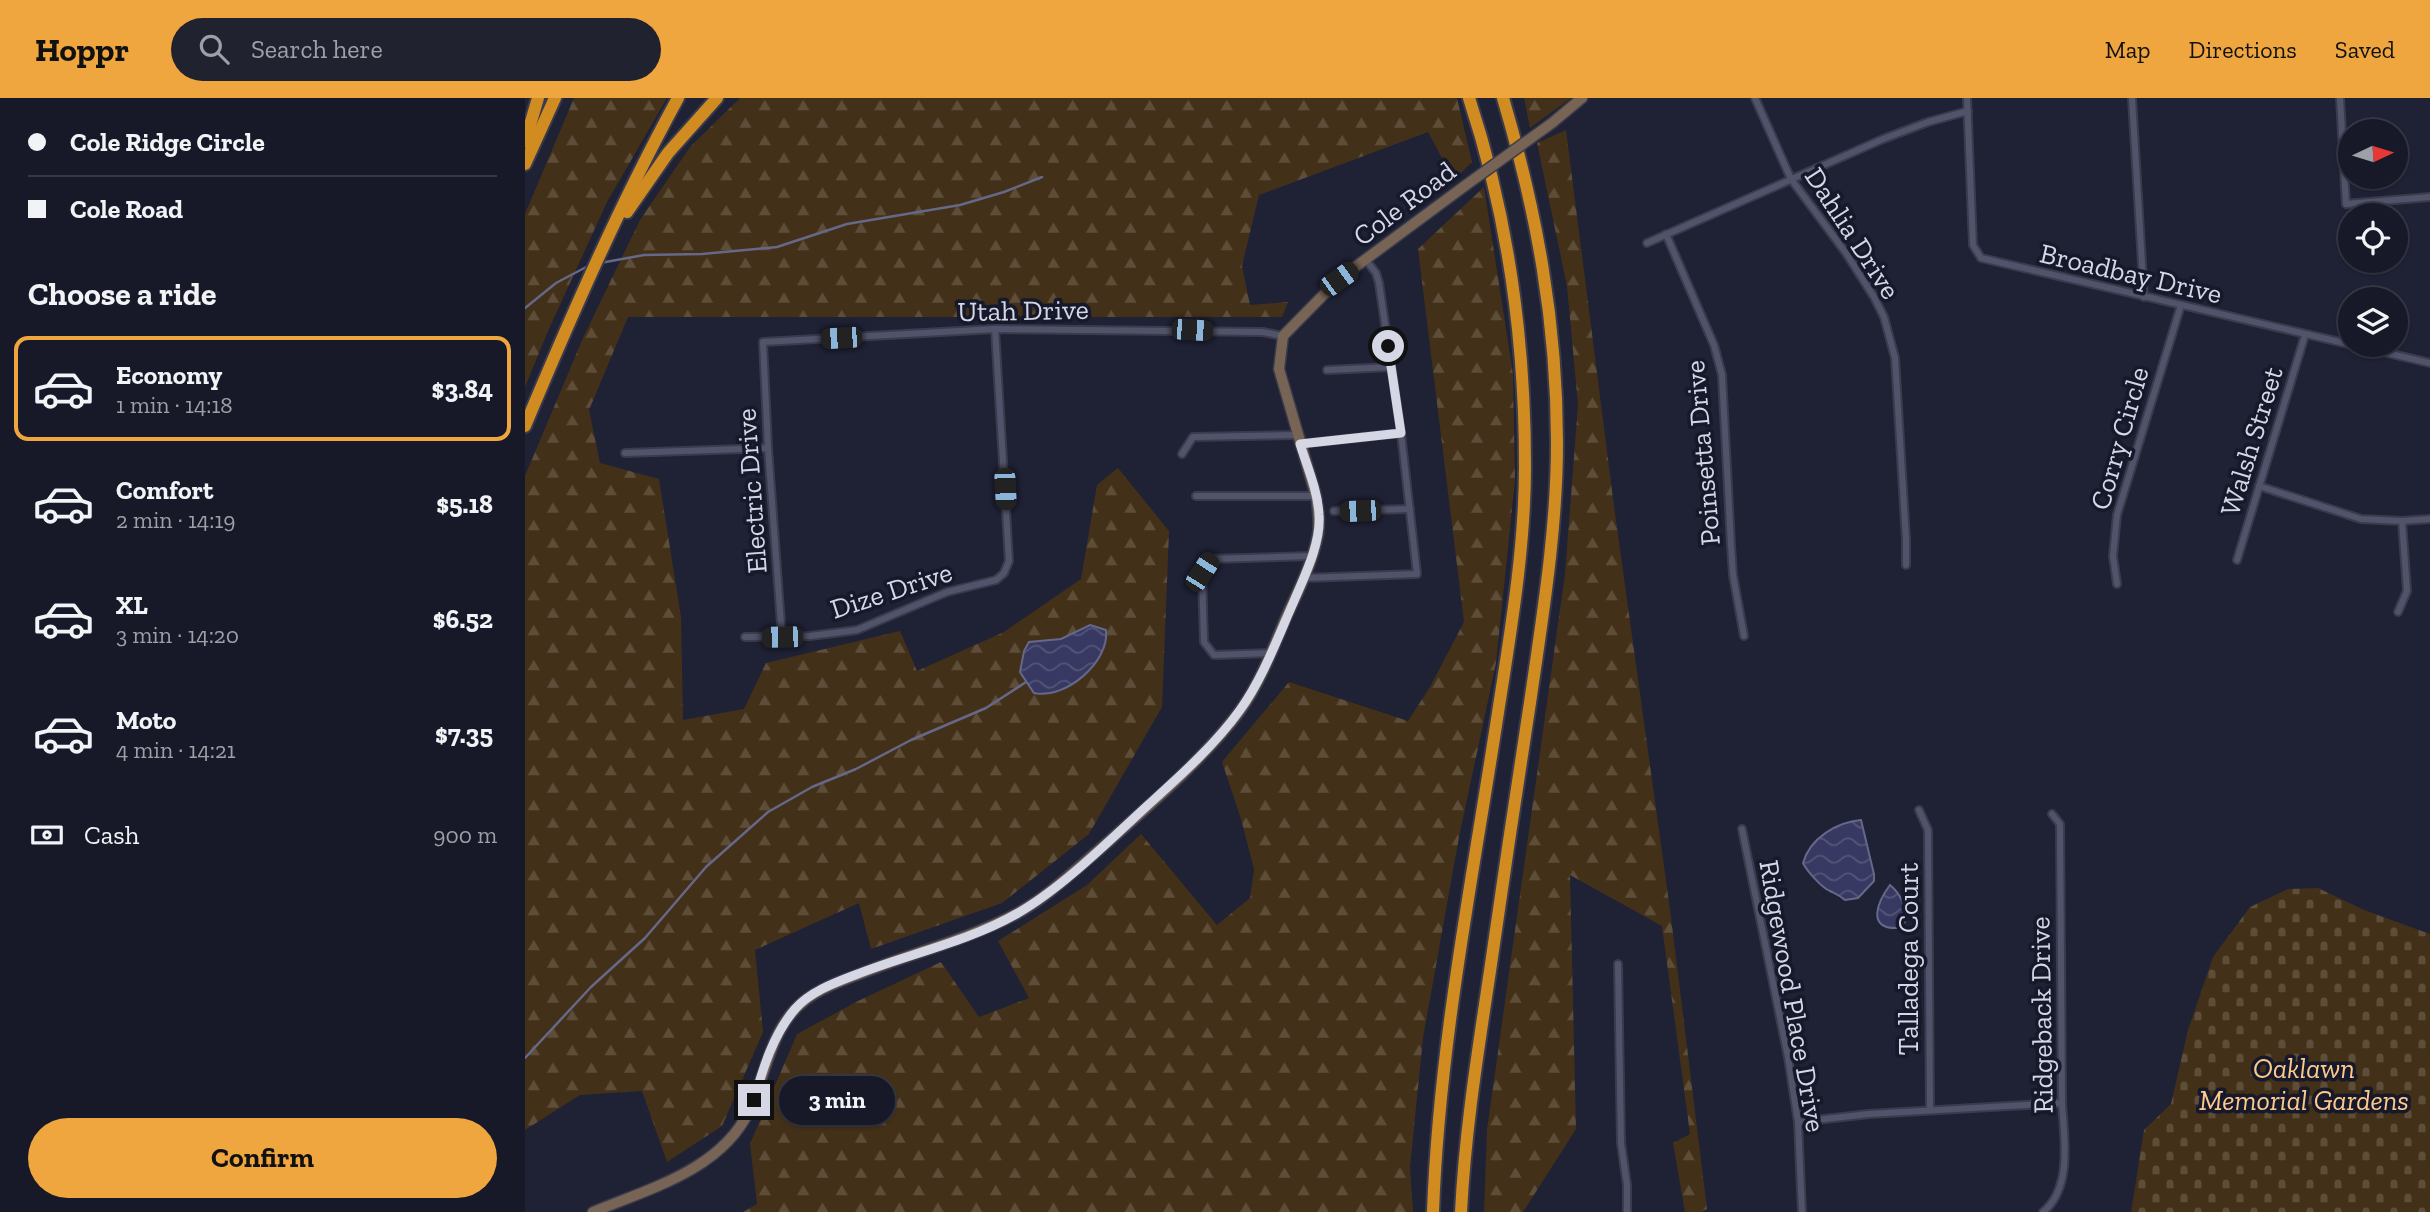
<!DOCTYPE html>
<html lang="en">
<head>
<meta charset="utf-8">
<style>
  body { margin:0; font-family:"Zilla Slab",serif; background:#202230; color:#f1f3f6; height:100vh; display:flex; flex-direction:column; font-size:26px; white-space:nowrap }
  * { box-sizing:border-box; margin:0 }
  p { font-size:23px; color:#9ea0a8 }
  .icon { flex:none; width:38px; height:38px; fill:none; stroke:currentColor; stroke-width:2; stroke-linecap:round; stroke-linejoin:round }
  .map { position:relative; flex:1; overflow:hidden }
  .details { display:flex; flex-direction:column; background:#171928; width:525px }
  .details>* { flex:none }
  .top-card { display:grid; align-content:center; height:154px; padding:0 28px; background:#171928 }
  .needle { width:46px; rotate:86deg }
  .controls { position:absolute; left:1813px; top:21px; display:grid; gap:14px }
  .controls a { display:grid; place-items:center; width:70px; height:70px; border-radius:50%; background:#171928; box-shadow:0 2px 5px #0004,0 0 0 2px #363845; font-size:35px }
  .end { position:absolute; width:32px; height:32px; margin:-16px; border:9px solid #d5d7e4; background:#111; box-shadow:0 0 0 4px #111 }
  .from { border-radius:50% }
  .bubble { position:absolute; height:49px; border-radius:24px; background:#171928; box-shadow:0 2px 5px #0004,0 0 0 2px #363845; font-size:23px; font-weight:700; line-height:49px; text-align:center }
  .car { position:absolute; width:21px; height:42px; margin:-21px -10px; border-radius:9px; box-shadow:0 0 5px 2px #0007; background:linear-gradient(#222 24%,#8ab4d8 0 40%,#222 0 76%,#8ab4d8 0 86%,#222 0) }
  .top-card b { display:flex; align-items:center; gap:24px; height:66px; font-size:26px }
  .top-card b+b { border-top:2px solid #363845 }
  .top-card i { width:18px; height:18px; background:#f1f3f6 }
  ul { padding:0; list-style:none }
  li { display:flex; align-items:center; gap:21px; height:105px; margin:0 14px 10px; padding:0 14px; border:4px solid transparent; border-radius:14px }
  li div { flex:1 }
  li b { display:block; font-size:26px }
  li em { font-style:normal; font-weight:700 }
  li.current { border-color:#f0a63e }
  li>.icon { width:63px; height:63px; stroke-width:1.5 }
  h2 { padding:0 28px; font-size:32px; line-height:84px }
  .pay { display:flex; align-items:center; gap:18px; height:77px; padding:0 28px; font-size:26px }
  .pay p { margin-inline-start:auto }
  .primary-button { display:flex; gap:14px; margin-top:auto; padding:14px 28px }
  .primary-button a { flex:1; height:80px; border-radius:42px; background:#f0a63e; color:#111; font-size:28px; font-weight:700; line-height:80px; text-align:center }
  header { display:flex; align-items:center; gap:42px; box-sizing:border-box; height:98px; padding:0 35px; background:#f0a63e; color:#111 }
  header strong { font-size:33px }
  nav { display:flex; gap:38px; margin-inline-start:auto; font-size:24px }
  .search { width:490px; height:63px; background:#202230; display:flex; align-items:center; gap:18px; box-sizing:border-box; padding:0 24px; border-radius:38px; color:#9ea0a8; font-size:26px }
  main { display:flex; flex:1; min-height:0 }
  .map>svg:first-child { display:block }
</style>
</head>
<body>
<header>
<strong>Hoppr</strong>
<div class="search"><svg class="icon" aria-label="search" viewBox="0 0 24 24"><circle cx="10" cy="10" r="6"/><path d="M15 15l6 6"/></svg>Search here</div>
<nav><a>Map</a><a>Directions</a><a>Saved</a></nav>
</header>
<main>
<section class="details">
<div class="top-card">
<b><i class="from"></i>Cole Ridge Circle</b>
<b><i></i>Cole Road</b>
</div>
<h2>Choose a ride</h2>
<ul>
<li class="current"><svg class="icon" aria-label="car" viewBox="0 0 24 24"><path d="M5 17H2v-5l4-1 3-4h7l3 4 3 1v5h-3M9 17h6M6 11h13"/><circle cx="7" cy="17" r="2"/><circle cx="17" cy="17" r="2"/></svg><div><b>Economy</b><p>1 min · 14:18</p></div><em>$3.84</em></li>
<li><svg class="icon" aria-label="car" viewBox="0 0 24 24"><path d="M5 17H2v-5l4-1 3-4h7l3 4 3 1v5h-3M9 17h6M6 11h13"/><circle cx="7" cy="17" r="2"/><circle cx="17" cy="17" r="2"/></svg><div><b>Comfort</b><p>2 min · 14:19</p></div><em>$5.18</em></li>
<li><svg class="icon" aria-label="car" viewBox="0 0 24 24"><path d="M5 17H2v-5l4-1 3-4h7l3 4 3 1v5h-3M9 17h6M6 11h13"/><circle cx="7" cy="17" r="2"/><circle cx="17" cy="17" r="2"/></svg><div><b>XL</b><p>3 min · 14:20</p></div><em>$6.52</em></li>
<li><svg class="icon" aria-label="car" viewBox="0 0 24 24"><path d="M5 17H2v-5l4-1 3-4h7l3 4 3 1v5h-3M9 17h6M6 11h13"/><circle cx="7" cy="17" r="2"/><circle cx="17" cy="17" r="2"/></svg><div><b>Moto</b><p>4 min · 14:21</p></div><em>$7.35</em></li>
</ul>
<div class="pay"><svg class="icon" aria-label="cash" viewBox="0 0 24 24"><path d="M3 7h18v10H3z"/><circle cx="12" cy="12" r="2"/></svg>Cash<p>900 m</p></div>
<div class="primary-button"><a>Confirm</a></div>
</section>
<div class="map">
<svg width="1905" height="1114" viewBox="0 0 1905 1114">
  <defs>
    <pattern id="forest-firs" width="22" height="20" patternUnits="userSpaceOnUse" patternTransform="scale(1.75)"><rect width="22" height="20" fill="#433018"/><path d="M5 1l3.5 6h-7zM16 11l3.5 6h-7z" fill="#5d4d39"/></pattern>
    <pattern id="cemetery-stones" width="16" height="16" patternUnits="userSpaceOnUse" patternTransform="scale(1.75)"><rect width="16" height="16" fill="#433018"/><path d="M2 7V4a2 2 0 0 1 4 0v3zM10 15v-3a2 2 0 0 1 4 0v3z" fill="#5d4d39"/></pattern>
    <pattern id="water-waves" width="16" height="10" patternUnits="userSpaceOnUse" patternTransform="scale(1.75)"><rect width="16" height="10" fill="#373962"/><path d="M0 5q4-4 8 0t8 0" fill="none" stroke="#535578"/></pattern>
  </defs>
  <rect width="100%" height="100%" fill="#1f2135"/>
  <g fill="url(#forest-firs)">
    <polygon points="49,0 142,0 82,104 23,233 0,289 0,116"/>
    <polygon points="215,0 932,0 947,64 929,82 903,34 734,97 717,168 725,207 763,204 757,219 103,219 64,312 75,365 134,381 156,519 158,622 219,611 241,565 375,533 392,573 479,534 556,481 572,387 593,370 644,433 637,609 564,736 477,805 346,851 334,805 230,852 238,934 197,1028 142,1064 117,993 55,997 0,1032 0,378 58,240 115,122 165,49"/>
    <polygon points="999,0 1046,0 1005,30"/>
    <polygon points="1041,32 1089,408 1146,819 1182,1111 1176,1114 1160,1114 1148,1045 1165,1036 1137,828 1045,777 1051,1031 998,1114 959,1114 962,1032 1040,476 1053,307 1042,188 1012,45"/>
    <polygon points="959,89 988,276 990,382 971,565 934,739 898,940 885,1069 888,1114 218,1114 232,1106 225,1046 272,936 333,903 416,864 454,919 504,900 473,843 562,787 616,736 692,827 725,800 729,771 716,721 697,664 764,584 883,623 905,589 939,524 893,151"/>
  </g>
  <polygon fill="url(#cemetery-stones)" points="1793,790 1839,812 1905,836 1905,1114 1606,1114 1619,1032 1646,1006 1663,932 1688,859 1725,809 1763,791"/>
  <g fill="url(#water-waves)" stroke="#666889" stroke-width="2">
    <path d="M565,527L581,532C585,564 540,602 509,595L495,574L499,553L504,544L536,541Z"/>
    <path d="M1336,722L1349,776V783L1333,800L1320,802C1314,797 1311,796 1305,793C1297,790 1282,773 1278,765C1285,740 1312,724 1336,722Z"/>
    <path d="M1365,787C1376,796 1382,810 1380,824L1374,830C1340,832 1353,803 1365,787Z"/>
  </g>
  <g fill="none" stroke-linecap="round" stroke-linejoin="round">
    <g stroke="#666889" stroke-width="2.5">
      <polyline points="75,165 119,157 177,156 252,149 322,126 435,107 479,94 517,79"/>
      <polyline points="0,210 31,185 65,167"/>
      <polyline points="0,960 66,889 120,840 181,769 243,714 287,689 331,671 386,642 461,610 501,584"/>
    </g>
    <g stroke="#3a3b4c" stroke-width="10">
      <g id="street">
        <polyline points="1230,0 1266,81 1321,155 1349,199 1359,219 1370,260 1381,441 1381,467"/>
        <polyline points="1442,0 1448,147 1456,160 1905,265"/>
        <polyline points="1607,0 1619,199"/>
        <polyline points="1815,0 1821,106 1905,99"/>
        <polyline points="1141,136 1189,247 1197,277 1206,447 1208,477 1219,538"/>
        <polyline points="1122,145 1358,41 1403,24 1443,13"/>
        <polyline points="802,272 866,269"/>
        <polyline points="775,346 876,335"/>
        <polyline points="100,355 243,350"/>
        <polyline points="657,356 668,339 772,337"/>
        <polyline points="1734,388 1836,421 1877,423 1905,421"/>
        <polyline points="671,398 791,398"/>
        <polyline points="809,413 885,411"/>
        <polyline points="1712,462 1780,237"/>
        <polyline points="779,480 892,476 876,335 854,185 851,175 841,162"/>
        <polyline points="1592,486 1588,458 1592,417 1656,207"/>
        <polyline points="1873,514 1882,493 1877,423"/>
        <polyline points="220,539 285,538 332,532 422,494 471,482 479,475 484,463 470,231"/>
        <polyline points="257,539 243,350 238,244 470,231 738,234 758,238"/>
        <polyline points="746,555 689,557 679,544 677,474 685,461 786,458"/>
        <polyline points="1394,712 1403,732 1405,1012"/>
        <polyline points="1217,731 1263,959 1273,1024 1277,1114"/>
        <polyline points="1093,866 1096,1045 1102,1087 1102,1114"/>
        <polyline points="1273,1024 1344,1016 1537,1005"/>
        <path d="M1518,1114C1548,1089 1539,1039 1537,1005L1535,726L1527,716"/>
      </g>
    </g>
    <g stroke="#3a3b4c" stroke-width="13">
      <g id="secondary">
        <polyline points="1027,25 1057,0"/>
        <path d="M68,1114C123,1091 196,1072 224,1013C241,977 245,930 279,903C295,890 318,882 337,875C387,855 441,842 489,817C520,801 548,774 575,751C620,711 678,662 714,614C734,587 747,553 760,522C772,495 788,465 793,436C795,423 793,411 791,398L754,271L758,238L814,181L941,87"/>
      </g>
    </g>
    <g stroke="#3a3b4c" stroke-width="16">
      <g id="highway">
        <polyline points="0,44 13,0"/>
        <polyline points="0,66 30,0"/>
        <polyline points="102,114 143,55 192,0"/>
        <path d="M0,328C47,216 95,106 153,0"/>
        <path d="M908,1114C914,948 947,784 972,621C985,537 1000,452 1000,368C1000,244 983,118 944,0"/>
        <path d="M936,1114C940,1033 953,953 965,873C978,781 992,690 1006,598C1018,515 1032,430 1032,345C1032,225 1012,115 978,0"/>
      </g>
    </g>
    <use href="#street" stroke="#51536a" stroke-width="6"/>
    <use href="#secondary" stroke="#776454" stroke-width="10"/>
    <use href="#highway" stroke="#d08b21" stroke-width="12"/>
    <g stroke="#3a3b4c" stroke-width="13" stroke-linecap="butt">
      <polyline id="secondary-bridge" points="941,87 1027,25"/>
    </g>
    <use href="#secondary-bridge" stroke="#776454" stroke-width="10"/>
  </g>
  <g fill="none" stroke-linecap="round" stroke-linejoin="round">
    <path stroke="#d5d7e4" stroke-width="9" d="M229,1002C238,970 248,937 270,911C285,894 309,885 330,877C383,856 443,844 493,815C537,790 585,742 623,707C655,678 690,647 715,612C738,580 753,539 769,503C780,477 796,445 794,417C793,393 782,368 775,346L876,335L863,248"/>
  </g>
  <g text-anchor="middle" stroke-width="7" stroke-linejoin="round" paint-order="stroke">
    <g font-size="28" fill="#d5d7e4" stroke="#16182b">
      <text transform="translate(879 105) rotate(-37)" y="10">Cole Road</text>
      <text transform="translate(1328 135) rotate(57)" y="10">Dahlia Drive</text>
      <text transform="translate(1606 175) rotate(13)" y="10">Broadbay Drive</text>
      <text transform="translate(498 212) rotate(-1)" y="10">Utah Drive</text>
      <text transform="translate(1594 340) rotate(-74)" y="10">Corry Circle</text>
      <text transform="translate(1726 343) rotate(-73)" y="10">Walsh Street</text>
      <text transform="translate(1177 355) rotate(-95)" y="10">Poinsetta Drive</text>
      <text transform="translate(226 393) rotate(-94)" y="10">Electric Drive</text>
      <text transform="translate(366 492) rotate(-18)" y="10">Dize Drive</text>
      <text transform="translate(1383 861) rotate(-90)" y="10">Talladega Court</text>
      <text transform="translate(1268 898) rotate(80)" y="10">Ridgewood Place Drive</text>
      <text transform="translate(1516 917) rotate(-91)" y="10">Ridgeback Drive</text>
    </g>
    <g font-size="28" font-style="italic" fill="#feca8b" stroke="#16182b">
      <text x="1779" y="980">Oaklawn<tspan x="1779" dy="32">Memorial Gardens</tspan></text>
    </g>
  </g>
</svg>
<div class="controls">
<a><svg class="needle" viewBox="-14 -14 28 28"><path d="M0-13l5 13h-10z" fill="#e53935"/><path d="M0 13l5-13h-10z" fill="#9ea0a8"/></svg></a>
<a><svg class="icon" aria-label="locate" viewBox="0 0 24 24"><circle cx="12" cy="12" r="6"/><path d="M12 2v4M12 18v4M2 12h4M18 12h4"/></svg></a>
<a><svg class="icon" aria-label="layers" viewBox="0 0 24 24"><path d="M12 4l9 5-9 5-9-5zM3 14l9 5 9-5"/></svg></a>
</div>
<i class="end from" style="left:863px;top:248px"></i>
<i class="end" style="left:229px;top:1002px"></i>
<div class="bubble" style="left:254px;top:978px;width:116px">3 min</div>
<i class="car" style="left:814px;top:181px;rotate:54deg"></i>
<i class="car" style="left:667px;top:232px;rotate:93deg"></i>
<i class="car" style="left:316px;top:240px;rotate:267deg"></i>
<i class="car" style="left:480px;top:391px;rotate:177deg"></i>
<i class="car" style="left:835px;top:413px;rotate:268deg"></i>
<i class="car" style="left:677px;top:474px;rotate:33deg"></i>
<i class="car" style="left:257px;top:539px;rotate:269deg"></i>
</div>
</main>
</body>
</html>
